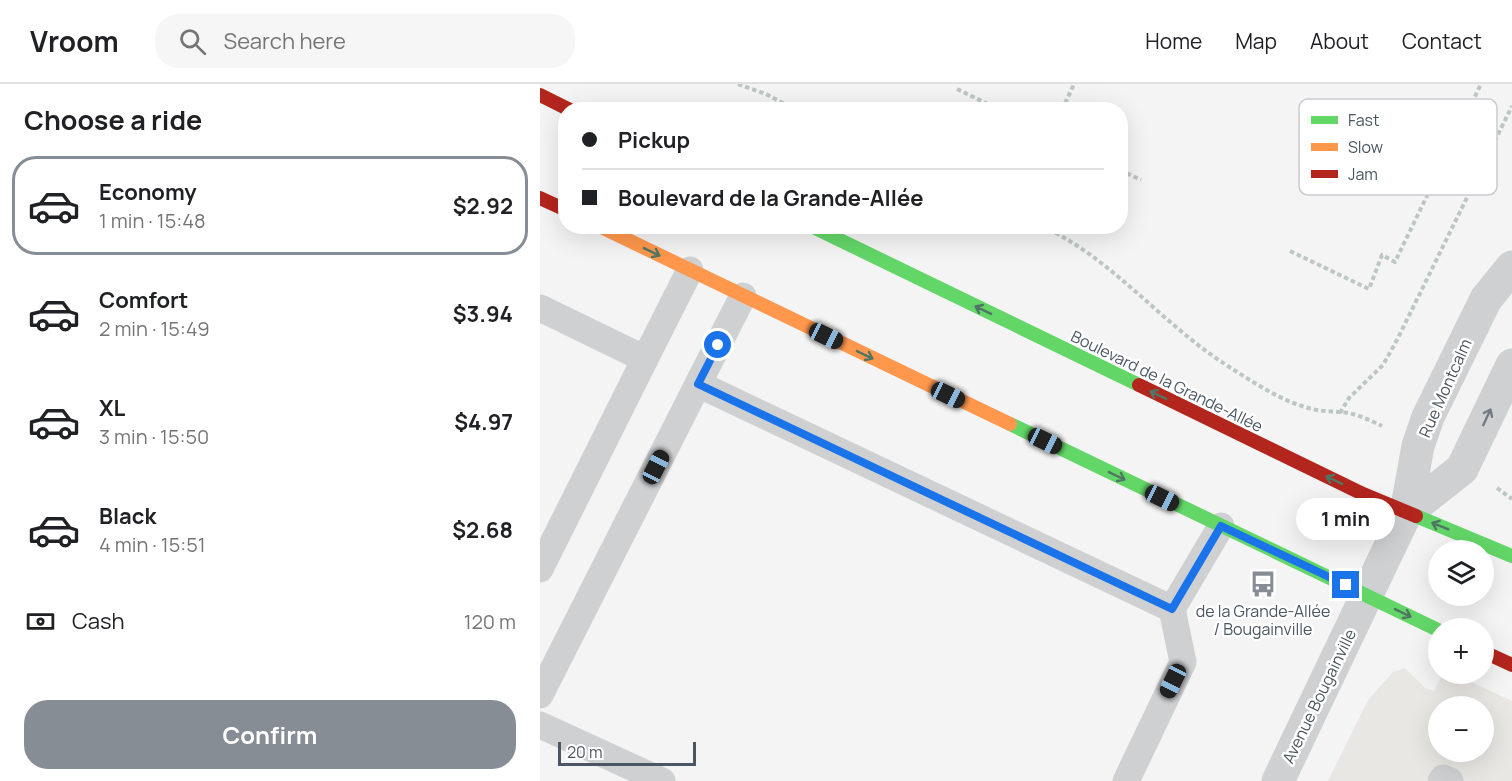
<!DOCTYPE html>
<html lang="en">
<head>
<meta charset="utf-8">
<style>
  body { margin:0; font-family:Manrope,sans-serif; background:#f6f6f6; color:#202124; height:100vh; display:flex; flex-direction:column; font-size:22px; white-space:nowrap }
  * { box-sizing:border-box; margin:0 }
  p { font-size:20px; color:#757577 }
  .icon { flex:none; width:33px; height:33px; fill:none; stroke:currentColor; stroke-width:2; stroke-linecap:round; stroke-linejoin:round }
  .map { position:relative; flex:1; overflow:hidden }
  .details { display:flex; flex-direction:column; background:#fff; width:540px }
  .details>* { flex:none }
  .banner { position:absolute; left:18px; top:18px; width:570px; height:132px; border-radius:24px; box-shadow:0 6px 24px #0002; display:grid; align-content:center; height:132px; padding:0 24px; background:#fff }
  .fabs { position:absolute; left:888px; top:456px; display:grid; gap:12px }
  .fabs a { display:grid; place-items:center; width:66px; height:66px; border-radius:50%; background:#fff; box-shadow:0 6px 24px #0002; font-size:30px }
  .scale { position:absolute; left:18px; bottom:15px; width:138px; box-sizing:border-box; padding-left:6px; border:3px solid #4a5661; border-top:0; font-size:16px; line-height:21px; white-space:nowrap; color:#4a5661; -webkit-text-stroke:4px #fff; paint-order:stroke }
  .end { position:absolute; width:27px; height:27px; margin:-14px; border:8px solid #1a73e8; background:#fff; box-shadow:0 0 0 3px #fff }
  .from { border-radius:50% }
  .bubble { position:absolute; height:42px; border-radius:21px; background:#fff; box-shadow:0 6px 24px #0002; font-size:20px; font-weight:700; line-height:42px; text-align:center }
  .car { position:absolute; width:18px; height:36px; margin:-18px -9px; border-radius:8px; box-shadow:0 0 4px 2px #0007; background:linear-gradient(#222 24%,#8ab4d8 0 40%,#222 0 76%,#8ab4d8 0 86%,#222 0) }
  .banner b { display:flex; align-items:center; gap:21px; height:57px; font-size:22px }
  .banner b+b { border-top:2px solid #e0e0e0 }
  .banner i { width:15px; height:15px; background:#202124 }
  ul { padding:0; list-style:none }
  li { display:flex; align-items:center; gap:18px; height:99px; margin:0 12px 9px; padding:0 12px; border:3px solid transparent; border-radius:24px }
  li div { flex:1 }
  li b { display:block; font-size:22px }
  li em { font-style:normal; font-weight:700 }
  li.on { border-color:#868d94 }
  li>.icon { width:54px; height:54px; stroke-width:1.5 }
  h2 { padding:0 24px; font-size:27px; line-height:72px }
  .pay { display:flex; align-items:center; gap:15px; height:66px; padding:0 24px; font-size:22px }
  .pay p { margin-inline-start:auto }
  .button { display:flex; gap:12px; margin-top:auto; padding:12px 24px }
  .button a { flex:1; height:69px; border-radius:24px; background:#868d94; color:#fff; font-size:24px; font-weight:700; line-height:69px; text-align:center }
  header { display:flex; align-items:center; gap:36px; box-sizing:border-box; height:84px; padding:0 30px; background:#fff; border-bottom:2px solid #e0e0e0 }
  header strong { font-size:28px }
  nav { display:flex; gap:33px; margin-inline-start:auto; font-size:21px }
  .search { width:420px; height:54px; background:#f6f6f6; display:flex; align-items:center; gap:15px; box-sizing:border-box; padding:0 21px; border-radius:24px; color:#757577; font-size:22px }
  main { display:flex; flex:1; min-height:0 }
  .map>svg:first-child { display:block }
</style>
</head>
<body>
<header>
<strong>Vroom</strong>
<div class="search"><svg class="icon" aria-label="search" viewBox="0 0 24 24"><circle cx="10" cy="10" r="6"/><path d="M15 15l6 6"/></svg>Search here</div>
<nav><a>Home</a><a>Map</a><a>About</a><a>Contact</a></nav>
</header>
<main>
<section class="details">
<h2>Choose a ride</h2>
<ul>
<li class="on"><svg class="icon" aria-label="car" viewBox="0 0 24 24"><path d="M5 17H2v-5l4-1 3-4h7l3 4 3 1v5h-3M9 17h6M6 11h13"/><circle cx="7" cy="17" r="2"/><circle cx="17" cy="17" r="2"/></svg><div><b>Economy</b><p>1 min · 15:48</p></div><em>$2.92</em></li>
<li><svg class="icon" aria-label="car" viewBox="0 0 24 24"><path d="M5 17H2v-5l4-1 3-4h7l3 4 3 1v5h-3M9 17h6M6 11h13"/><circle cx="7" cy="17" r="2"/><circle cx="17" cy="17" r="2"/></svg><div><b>Comfort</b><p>2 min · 15:49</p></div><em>$3.94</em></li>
<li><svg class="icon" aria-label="car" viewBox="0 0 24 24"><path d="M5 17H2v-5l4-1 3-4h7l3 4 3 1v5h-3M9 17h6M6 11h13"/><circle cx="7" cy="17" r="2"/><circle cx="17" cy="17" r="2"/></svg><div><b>XL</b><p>3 min · 15:50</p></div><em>$4.97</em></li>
<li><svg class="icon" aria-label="car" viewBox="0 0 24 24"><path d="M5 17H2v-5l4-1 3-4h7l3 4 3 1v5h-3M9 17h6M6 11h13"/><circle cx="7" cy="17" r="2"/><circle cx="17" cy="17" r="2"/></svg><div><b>Black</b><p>4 min · 15:51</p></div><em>$2.68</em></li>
</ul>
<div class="pay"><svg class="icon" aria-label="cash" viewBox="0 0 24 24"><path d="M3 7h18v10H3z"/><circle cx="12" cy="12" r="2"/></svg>Cash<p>120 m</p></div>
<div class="button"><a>Confirm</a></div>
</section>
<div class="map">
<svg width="972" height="697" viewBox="0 0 972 697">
  <rect width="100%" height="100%" fill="#f4f4f4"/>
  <path fill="#e8e7e3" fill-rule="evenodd" d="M865,584L885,604L894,607L903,590H915L972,617V697H788L828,616L853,588ZM898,622H944V668H898Z"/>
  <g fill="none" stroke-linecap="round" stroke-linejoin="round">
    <g stroke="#bcc7c4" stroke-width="4" stroke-dasharray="4.5 3" stroke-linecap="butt">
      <polyline points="198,0 226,10 256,26"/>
      <polyline points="417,5 460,26"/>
      <polyline points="522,26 534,0"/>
      <polyline points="580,86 601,96"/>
      <path d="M502,142C575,176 623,242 691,284C716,300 743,318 772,325C784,328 796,327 808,329C819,331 832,337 842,342"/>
      <polyline points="750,167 829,205 842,171 855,178 941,0"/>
      <polyline points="800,329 809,314 843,281 857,256 972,22"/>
      <polyline points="957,404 972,415"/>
    </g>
    <g stroke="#ced0d2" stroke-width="27">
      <polyline points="203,212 158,300 632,525 681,442"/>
      <polyline points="0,224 105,275 150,186"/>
      <polyline points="0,485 105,275"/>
      <polyline points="0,611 158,300"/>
      <polyline points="0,641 122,697"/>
      <polyline points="586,697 643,578 632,525"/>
      <polyline points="901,697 903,694 910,697"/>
    </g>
    <g stroke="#ced0d2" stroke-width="33">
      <polyline points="866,429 922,385 972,281"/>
      <polyline points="738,697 866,429 878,362 888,333 946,215 972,183"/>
    </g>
    <g stroke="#63d668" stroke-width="14">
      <polyline points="271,142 599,301"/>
      <polyline points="470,340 898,546"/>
      <polyline points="876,432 972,472"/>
    </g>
    <polyline stroke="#ff974d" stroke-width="14" points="59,142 470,340"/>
    <g stroke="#b3261e" stroke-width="14">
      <polyline points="0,11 30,26"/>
      <polyline points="0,114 26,126"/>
      <polyline points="599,301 823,410 876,432"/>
      <polyline points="944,568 972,581"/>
    </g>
  </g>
  <defs><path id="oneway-shaft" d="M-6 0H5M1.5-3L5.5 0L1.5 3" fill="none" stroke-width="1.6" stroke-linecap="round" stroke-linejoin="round" transform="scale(1.5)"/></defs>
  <g stroke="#507663">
    <use href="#oneway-shaft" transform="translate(112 168) rotate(26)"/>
    <use href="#oneway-shaft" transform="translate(443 226) rotate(-154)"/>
    <use href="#oneway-shaft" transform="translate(325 271) rotate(26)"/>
    <use href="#oneway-shaft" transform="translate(618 311) rotate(-154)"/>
    <use href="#oneway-shaft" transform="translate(577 392) rotate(26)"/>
    <use href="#oneway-shaft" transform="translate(794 396) rotate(-154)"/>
    <use href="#oneway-shaft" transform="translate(900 442) rotate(-158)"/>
    <use href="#oneway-shaft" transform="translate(863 529) rotate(26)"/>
  </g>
  <use stroke="#727b83" href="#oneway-shaft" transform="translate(947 333) rotate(-65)"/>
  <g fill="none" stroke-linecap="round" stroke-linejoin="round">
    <polyline stroke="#1a73e8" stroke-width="8" points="178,261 158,300 632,525 681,442 806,501"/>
  </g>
  <defs>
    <g id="bus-bare" transform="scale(2.07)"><path d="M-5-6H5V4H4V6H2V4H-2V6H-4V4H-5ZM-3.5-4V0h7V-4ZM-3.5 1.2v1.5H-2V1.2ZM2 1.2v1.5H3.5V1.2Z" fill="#868d94" stroke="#fff" stroke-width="2.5" paint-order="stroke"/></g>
  </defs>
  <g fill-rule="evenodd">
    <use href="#bus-bare" x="723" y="500"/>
  </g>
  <g text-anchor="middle" stroke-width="5" stroke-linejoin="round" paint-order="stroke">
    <g font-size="16" fill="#4a5661" stroke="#fff">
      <text transform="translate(627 297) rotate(26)" y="6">Boulevard de la Grande-Allée</text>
      <text transform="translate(905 304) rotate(-66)" y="6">Rue Montcalm</text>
      <text transform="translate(779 612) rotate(-64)" y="6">Avenue Bougainville</text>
    </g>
    <g font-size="16" fill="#4a5661" stroke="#fff">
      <text x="723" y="533">de la Grande-Allée<tspan x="723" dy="18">/ Bougainville</tspan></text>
    </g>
  </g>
  <rect x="759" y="15" width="198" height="96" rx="9" fill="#fff" stroke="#c9ccd0" stroke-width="1.5"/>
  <rect x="771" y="32" width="27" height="8" fill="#63d668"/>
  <rect x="771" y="59" width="27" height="8" fill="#ff974d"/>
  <rect x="771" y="86" width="27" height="8" fill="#b3261e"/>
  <g font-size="16" fill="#4a5661">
    <text x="808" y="42">Fast</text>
    <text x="808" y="69">Slow</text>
    <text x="808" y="96">Jam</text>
  </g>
</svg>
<div class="fabs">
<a><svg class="icon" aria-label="layers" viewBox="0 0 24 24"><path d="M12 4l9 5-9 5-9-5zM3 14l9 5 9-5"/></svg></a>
<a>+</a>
<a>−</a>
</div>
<div class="scale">20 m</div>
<i class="end from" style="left:178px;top:261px"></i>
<i class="end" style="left:806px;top:501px"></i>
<div class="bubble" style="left:756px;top:414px;width:99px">1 min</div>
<i class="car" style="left:286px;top:252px;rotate:116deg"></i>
<i class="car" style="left:408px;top:311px;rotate:116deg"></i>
<i class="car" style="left:505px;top:357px;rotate:116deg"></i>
<i class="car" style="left:116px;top:383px;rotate:27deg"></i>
<i class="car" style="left:622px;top:414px;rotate:116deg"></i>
<i class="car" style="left:633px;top:597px;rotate:206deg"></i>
<div class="banner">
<b><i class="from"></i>Pickup</b>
<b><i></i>Boulevard de la Grande-Allée</b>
</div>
</div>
</main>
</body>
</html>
